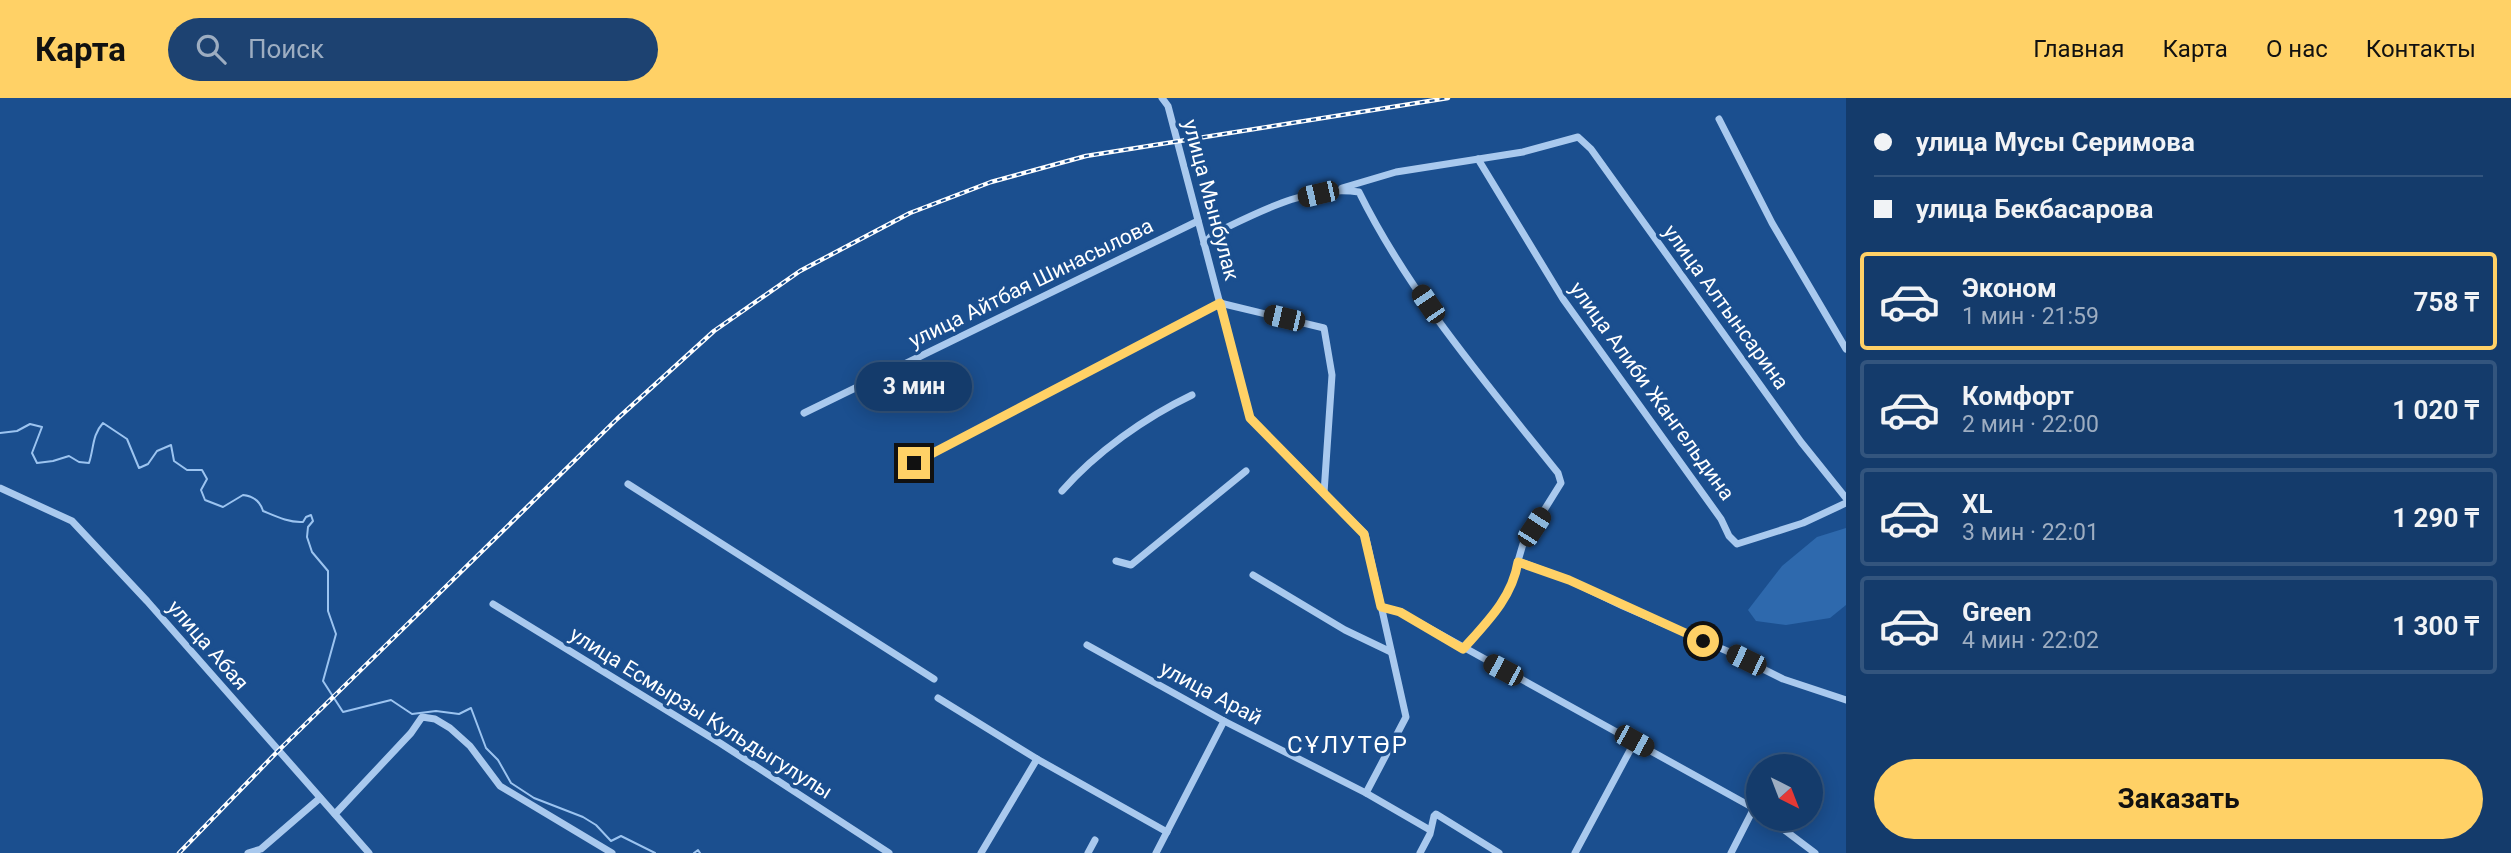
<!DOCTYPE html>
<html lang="ru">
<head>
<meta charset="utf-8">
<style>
  body { margin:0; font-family:Roboto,sans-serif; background:#1d4271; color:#f1f3f6; height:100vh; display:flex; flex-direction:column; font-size:26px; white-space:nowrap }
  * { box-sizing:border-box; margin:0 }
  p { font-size:23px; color:#9dadc1 }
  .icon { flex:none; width:38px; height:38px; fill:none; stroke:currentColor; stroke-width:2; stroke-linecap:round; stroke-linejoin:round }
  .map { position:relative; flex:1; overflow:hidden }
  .side { display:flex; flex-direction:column; background:#143b6b; width:665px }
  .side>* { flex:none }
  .top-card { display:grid; align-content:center; height:154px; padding:0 28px; background:#143b6b }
  .needle { width:46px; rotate:138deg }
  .buttons { position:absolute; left:1746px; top:656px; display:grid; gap:14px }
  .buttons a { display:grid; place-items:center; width:77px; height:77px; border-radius:50%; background:#143b6b; box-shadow:0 4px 18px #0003,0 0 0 2px #33557e; font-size:35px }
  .end { position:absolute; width:32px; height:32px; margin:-16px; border:9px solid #ffd166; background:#111; box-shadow:0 0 0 4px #111 }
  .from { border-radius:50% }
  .bubble { position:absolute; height:49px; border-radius:24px; background:#143b6b; box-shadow:0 4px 18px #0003,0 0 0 2px #33557e; font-size:23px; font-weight:700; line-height:49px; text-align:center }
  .car { position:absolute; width:21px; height:42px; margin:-21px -10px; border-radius:9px; box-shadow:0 0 5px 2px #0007; background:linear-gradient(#222 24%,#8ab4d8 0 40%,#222 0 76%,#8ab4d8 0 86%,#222 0) }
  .top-card b { display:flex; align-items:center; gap:24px; height:66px; font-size:26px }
  .top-card b+b { border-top:2px solid #33557e }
  .top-card i { width:18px; height:18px; background:#f1f3f6 }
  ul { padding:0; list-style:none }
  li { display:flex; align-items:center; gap:21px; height:98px; margin:0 14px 10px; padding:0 14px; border:4px solid #33557e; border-radius:7px }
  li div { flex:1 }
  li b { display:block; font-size:26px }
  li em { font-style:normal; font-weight:700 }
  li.on { border-color:#ffd166 }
  li>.icon { width:63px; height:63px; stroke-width:1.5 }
  .primary-button { display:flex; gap:14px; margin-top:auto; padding:14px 28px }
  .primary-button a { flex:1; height:80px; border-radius:42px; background:#ffd166; color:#111; font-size:28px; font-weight:700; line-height:80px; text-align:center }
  header { display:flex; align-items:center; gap:42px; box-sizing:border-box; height:98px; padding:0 35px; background:#ffd166; color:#111 }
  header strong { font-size:33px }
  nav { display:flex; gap:38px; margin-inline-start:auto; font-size:24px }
  .search { width:490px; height:63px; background:#1d4271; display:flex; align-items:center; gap:18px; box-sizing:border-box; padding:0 24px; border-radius:38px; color:#9dadc1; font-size:26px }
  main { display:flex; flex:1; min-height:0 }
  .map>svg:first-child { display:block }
</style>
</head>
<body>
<header>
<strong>Карта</strong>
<div class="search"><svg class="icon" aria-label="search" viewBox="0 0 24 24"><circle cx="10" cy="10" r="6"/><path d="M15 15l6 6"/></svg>Поиск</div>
<nav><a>Главная</a><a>Карта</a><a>О нас</a><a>Контакты</a></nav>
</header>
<main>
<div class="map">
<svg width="1846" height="755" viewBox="0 0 1846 755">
  <rect width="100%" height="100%" fill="#1b4f8f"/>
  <polygon fill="#2e69ad" points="1846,430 1846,507 1830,520 1786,527 1756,523 1748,512 1782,468 1817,439"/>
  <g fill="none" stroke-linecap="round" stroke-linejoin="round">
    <g stroke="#9cc4f0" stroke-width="2">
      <path d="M0,335L17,333L30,326L42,329L32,355L37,365L53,363L69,358L79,364L89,365C94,350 92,337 103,325L127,341L139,370L148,366L157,353L171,347L174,363L187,372H202L207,381L201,392L205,402L223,409L243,397C252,398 260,403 263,413C275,418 289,425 303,424L306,419L311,417L313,423L308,429L307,439L312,454L328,473V513L336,536L323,583L343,614L391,602L412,616L436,613L459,616L471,610L486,650L498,662L511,685L534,700L583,719L596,727L611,743L621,738L655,755"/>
      <polyline points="694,755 698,752 700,755"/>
    </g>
    <g stroke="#a9c9ee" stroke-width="7">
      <polyline points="1162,0 1168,8 1250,320 1365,436 1406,619 1366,695"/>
      <polyline points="1719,21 1772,125 1846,251"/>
      <polyline points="1478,61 1563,201 1721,421 1729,438 1737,446 1803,425 1846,405"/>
      <polyline points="1342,90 1396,74 1523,54 1578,39 1591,51 1801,344 1846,400"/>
      <path d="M1204,146L1213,136C1257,115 1309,86 1359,94C1410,197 1487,286 1558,375L1561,385L1523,446L1518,463L1569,482L1623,508L1727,553L1783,581L1846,602"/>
      <polyline points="804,315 1198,123"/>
      <polyline points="914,365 1220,205 1324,230 1332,277 1324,395"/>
      <polyline points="628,386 934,581"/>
      <polyline points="0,390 72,423 147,503 369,755"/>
      <path d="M1062,393C1096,354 1146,319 1192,297"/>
      <polyline points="1116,463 1131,467 1246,373"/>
      <polyline points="1253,477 1345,532 1391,554"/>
      <polyline points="493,506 720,645 889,755"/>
      <polyline points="1381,509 1400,514 1759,713"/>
      <polyline points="1087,547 1224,623 1366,695 1430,732"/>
      <path d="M1463,551C1487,524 1512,500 1518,463"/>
      <polyline points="938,600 1037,661 981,755"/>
      <polyline points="1037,661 1167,734"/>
      <polyline points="335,716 411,635 422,619 435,621 450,630 470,648 500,688 612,755"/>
      <polyline points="1770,721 1815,755"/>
      <polyline points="248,755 261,751 320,700"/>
      <polyline points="1088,755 1095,742"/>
      <polyline points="1156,755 1224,623"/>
      <polyline points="1420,755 1430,736 1434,718 1436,716 1499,755"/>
      <polyline points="1575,755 1635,643"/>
      <polyline points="1731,755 1754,710"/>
    </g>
    <g stroke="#fff" stroke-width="4.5">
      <polyline id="rail" points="179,755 278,653 617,321 714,233 800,173 910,115 991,84 1086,58 1448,0"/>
    </g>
    <use href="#rail" stroke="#1b4f8f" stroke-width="2" stroke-dasharray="5" stroke-linecap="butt"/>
  </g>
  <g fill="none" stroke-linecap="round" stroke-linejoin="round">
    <path stroke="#ffd166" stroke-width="9" d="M914,365L1220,205L1250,320L1364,436L1381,509L1400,514L1463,551C1487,524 1512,500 1518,464L1569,482L1703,543"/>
  </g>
  <g text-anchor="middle" stroke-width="7" stroke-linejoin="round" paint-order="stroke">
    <g font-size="21" fill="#fff" stroke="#1b4f8f">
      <text transform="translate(1211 102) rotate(75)" y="7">улица Мынбулак</text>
      <text transform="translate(1031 185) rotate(-26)" y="7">улица Айтбая Шинасылова</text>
      <text transform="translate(1726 209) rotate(54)" y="7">улица Алтынсарина</text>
      <text transform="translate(1652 293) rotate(54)" y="7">улица Алиби Жангельдина</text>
      <text transform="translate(208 547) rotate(49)" y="7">улица Абая</text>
      <text transform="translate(1211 595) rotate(28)" y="7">улица Арай</text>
      <text transform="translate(701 615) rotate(32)" y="7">улица Есмырзы Кульдыгулулы</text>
    </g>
    <g font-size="24" letter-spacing="2" fill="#fff" stroke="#1b4f8f">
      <text x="1348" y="655">СҰЛУТӨР</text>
    </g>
  </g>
</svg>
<div class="buttons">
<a><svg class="needle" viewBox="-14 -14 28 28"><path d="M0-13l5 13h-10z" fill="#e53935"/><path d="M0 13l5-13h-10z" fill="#9dadc1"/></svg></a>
</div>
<i class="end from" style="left:1703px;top:543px"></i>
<i class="end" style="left:914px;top:365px"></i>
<div class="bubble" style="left:856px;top:264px;width:116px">3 мин</div>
<i class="car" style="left:1318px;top:96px;rotate:257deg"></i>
<i class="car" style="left:1428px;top:206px;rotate:326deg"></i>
<i class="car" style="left:1284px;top:220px;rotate:283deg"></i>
<i class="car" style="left:1534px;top:429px;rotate:33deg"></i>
<i class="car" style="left:1746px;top:562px;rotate:296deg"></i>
<i class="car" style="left:1503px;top:572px;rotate:298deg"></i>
<i class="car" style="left:1634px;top:643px;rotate:119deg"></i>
</div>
<section class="side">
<div class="top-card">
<b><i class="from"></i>улица Мусы Серимова</b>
<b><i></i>улица Бекбасарова</b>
</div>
<ul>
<li class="on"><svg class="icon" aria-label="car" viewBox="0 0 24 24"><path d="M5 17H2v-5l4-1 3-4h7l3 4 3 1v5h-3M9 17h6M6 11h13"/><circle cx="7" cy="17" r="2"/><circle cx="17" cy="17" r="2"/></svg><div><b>Эконом</b><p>1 мин · 21:59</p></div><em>758 ₸</em></li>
<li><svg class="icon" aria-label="car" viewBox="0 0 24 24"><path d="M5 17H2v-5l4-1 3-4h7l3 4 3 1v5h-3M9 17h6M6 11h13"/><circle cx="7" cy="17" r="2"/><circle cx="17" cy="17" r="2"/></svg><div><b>Комфорт</b><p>2 мин · 22:00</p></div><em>1 020 ₸</em></li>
<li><svg class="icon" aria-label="car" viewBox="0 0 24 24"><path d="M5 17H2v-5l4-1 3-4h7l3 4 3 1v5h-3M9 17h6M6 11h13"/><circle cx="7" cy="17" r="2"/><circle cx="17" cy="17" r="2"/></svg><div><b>XL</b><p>3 мин · 22:01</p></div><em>1 290 ₸</em></li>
<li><svg class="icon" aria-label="car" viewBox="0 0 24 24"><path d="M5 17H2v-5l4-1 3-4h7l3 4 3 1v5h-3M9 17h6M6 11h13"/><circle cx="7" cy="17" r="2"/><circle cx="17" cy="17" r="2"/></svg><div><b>Green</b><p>4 мин · 22:02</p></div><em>1 300 ₸</em></li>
</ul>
<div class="primary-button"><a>Заказать</a></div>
</section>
</main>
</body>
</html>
